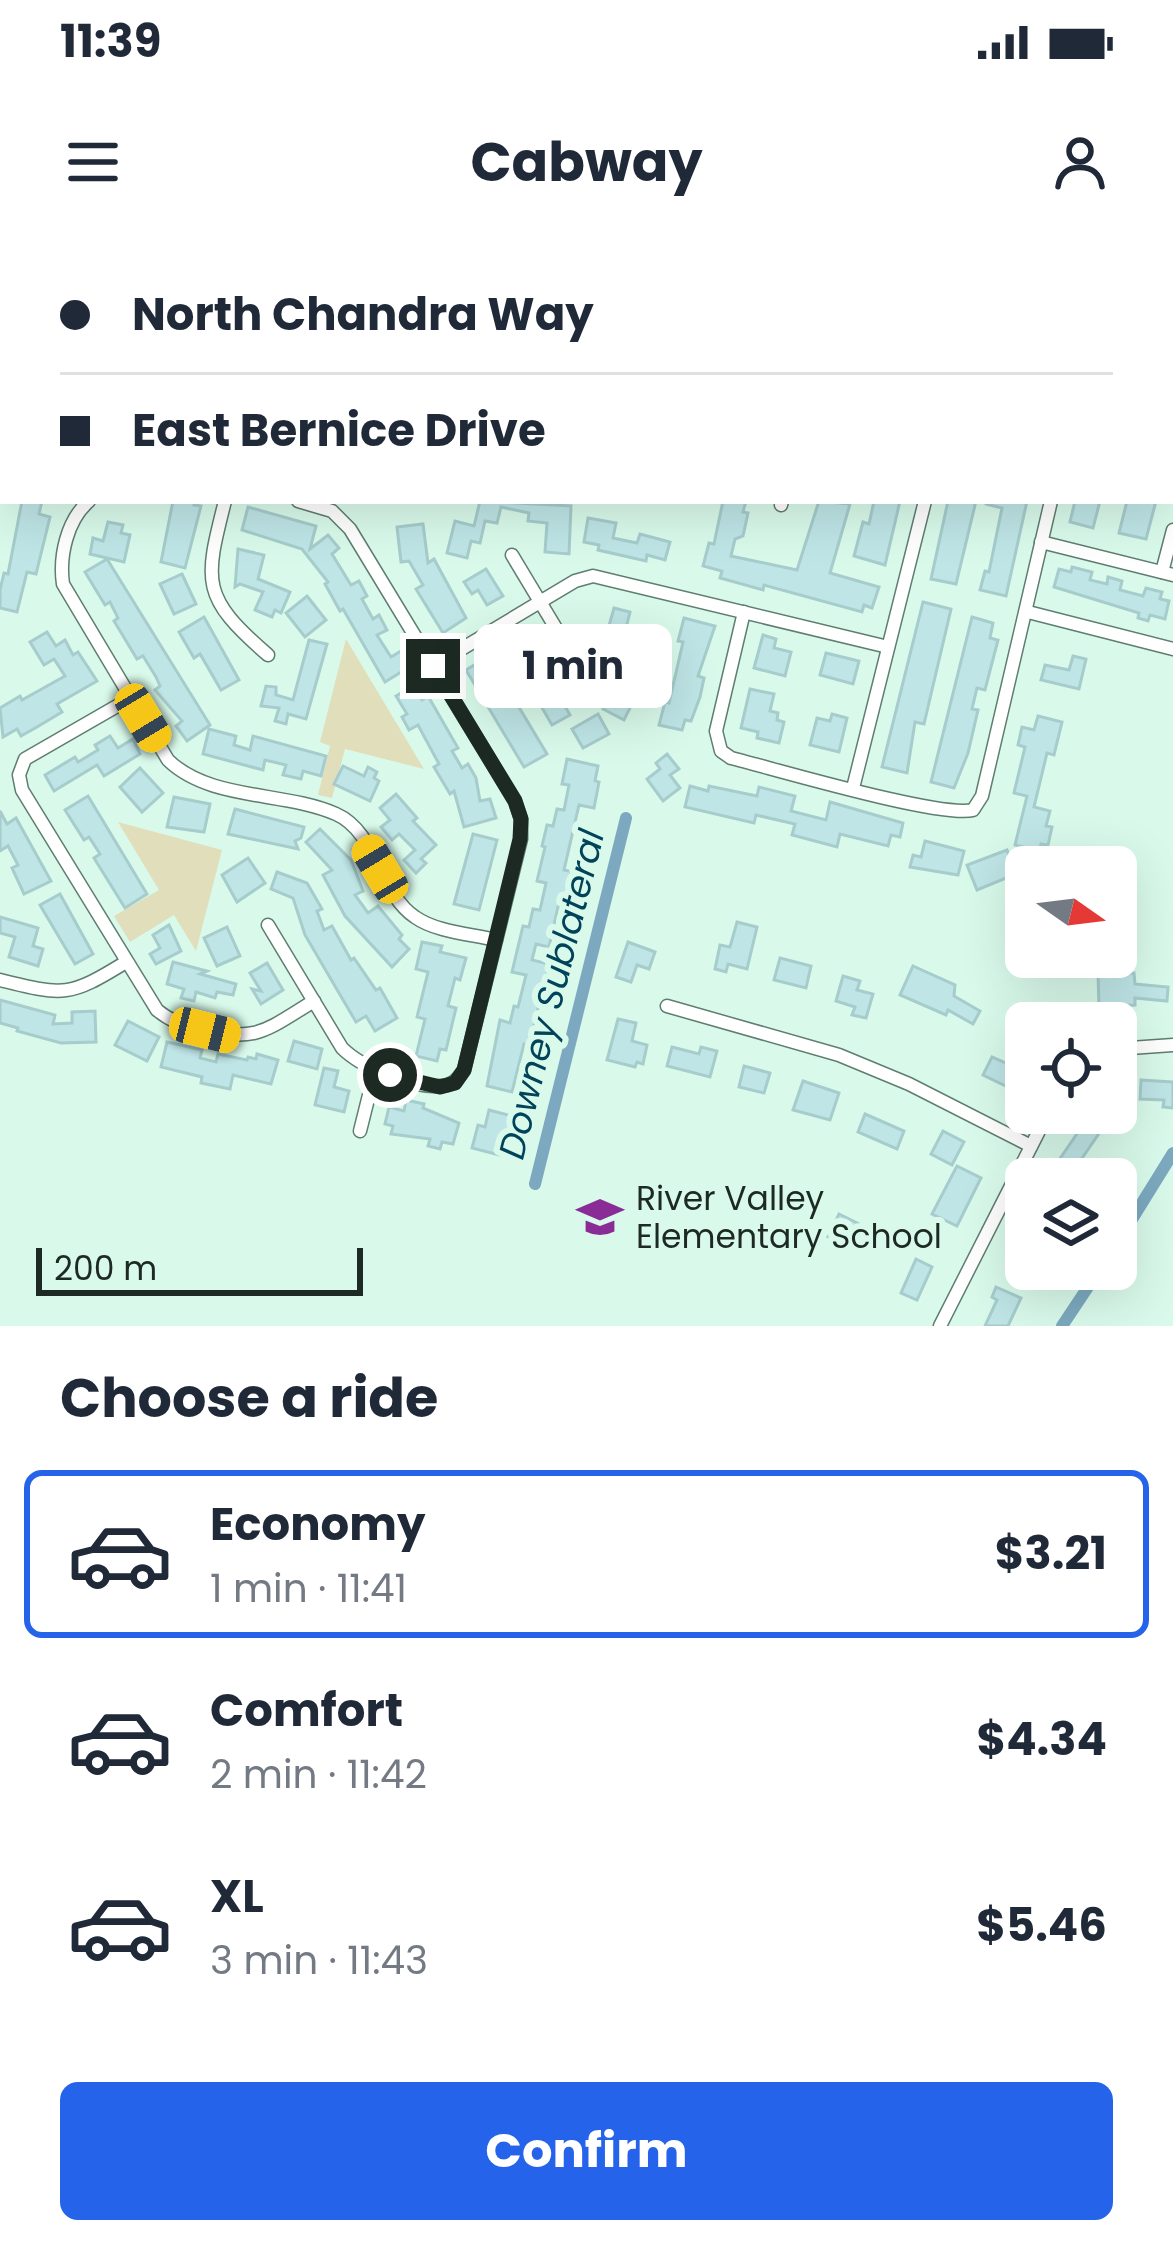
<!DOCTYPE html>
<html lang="en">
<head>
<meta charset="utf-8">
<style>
  body { margin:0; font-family:Poppins,sans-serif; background:#f6f6f7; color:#1f2937; height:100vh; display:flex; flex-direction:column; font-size:45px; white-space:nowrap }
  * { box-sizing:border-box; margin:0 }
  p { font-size:39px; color:#747a83 }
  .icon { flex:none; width:66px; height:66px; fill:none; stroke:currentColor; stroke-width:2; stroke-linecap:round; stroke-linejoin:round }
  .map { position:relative; height:1086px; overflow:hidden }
  .side { display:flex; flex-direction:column; background:#fff; flex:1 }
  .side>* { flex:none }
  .hud { position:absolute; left:0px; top:0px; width:1173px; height:264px; box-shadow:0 12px 48px #0002; display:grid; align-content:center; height:264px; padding:0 60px; background:#fff }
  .needle { width:78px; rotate:104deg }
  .tools { position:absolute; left:1005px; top:606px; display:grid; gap:24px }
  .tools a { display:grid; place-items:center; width:132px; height:132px; border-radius:18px; background:#fff; box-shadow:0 12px 48px #0002; font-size:60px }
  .scale { position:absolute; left:36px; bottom:30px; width:327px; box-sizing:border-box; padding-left:12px; border:6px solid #1d2a24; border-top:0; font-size:33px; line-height:42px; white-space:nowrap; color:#1d2a24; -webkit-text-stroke:9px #d9faeb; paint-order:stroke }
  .end { position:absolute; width:54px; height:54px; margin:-27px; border:15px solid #1d2a24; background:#fff; box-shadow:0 0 0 6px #fff }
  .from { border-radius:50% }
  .bubble { position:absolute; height:84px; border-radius:18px; background:#fff; box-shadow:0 12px 48px #0002; font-size:39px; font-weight:700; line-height:84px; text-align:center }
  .car { position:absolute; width:36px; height:72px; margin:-36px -18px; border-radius:15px; box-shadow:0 0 9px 3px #0007; background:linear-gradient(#f5c518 24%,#345 0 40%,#f5c518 0 76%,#345 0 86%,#f5c518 0) }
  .hud b { display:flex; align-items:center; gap:42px; height:114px; font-size:45px }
  .hud b+b { border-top:3px solid #e0e1e3 }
  .hud i { width:30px; height:30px; background:#1f2937 }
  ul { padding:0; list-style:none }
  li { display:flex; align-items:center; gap:36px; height:168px; margin:0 24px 18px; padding:0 36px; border:6px solid transparent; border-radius:18px }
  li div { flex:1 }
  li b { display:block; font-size:45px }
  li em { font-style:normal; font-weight:700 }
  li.active { border-color:#2563eb }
  li>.icon { width:108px; height:108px; stroke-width:1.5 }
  h2 { padding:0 60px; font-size:54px; line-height:144px }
  .action { display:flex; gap:24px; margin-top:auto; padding:24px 60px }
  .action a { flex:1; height:138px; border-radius:18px; background:#2563eb; color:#fff; font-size:48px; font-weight:700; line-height:138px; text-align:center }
  .status { display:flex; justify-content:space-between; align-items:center; height:84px; padding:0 60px; background:#fff; direction:ltr }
  .status svg { height:33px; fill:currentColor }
  header { display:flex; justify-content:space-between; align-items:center; height:156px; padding:0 60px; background:#fff; font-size:54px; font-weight:700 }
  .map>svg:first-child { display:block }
</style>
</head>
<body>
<div class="status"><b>11:39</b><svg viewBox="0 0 49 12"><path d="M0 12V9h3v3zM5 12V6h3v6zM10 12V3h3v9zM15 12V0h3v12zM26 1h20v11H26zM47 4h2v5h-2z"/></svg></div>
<header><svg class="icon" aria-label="menu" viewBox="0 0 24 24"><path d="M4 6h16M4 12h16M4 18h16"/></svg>Cabway<svg class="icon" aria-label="person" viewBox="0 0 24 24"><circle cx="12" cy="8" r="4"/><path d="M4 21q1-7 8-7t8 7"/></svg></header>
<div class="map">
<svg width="1173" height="1086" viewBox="0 0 1173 1086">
  <rect width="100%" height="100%" fill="#d9faeb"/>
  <g fill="#e1debc">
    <polygon points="346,399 424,529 345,509 332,558 318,555 330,506 320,502"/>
    <polygon points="118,582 222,610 196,711 174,675 130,702 114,676 159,650"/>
  </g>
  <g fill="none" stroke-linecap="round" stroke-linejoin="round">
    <g stroke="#7ca9bf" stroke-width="12">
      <polyline points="535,944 626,578"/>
      <polyline points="1116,1005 1173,913"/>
      <polyline points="1062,1086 1100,1029"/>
    </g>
  </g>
  <g fill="#bfe5e6" stroke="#a6cccc" stroke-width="3">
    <polygon points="22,261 42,261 39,274 50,277 36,334 27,332 17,372 0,368 0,350 4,333 8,334"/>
    <polygon points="173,261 195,261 194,265 201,266 185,328 161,322"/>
    <polygon points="480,261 571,266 569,314 545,312 547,283 528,281 529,273 501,267 497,283 485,281 480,303 471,301 467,318 447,313 455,281 474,286"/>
    <polygon points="723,261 746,261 743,272 748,273 743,296 735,299 731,316 797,330 819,261 850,264 830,333 879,347 872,368 864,365 862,372 764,345 763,350 720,338 722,331 703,326 709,303 714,304"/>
    <polygon points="874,261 900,261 885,325 854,316 863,282 869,284"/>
    <polygon points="948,261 976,261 956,344 931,339"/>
    <polygon points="986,261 1027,261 1006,356 980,350 985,331 989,332 1002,268 986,264"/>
    <polygon points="1075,261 1100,261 1093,288 1070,282"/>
    <polygon points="1127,261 1156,261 1146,299 1119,293"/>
    <polygon points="248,267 316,286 310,309 328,295 339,308 332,314 351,345 359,341 367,356 362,359 373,379 379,375 387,390 377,395 391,417 401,411 411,426 385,442 343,369 340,371 325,344 328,342 302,309 242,290"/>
    <polygon points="588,278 616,283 613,298 637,303 640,294 670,302 665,320 647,315 646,321 598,310 599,305 584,302"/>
    <polygon points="108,282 123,285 121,293 130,295 124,322 90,314 93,298 103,301"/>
    <polygon points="423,284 428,323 434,319 466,378 443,393 416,349 423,345 409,321 401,322 397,287"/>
    <polygon points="238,309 264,315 258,339 290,352 281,373 275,370 272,377 255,370 263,352 240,344 235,347"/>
    <polygon points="107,319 210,485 187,501 176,486 182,481 155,450 160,446 156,437 143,416 137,419 114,381 118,378 110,362 105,365 85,332"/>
    <polygon points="1072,327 1092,332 1090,340 1107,344 1108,337 1122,341 1120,350 1143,356 1146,348 1162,352 1160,359 1169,361 1165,379 1150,375 1148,381 1138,378 1139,373 1054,347 1059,329 1071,332"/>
    <polygon points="486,329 503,356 487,365 478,350 472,354 464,342"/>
    <polygon points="182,334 196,364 174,374 160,344"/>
    <polygon points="307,356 326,380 305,397 286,373"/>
    <polygon points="923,362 951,369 924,484 915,482 907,533 882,527"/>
    <polygon points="614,368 630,372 622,404 605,400"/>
    <polygon points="204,377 239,440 221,450 200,414 194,418 179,392"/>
    <polygon points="972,377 993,383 990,398 998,400 985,450 977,448 972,469 978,470 968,513 954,548 931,542"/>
    <polygon points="684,378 715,386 698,436 704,438 700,457 691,481 685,480 682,490 659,485 665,462 669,463 683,402 678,401"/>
    <polygon points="47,392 56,406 65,400 73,415 78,412 97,441 57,464 62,472 37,487 21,496 17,489 3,497 0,468 20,456 22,460 65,436 54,419 44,425 30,402"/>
    <polygon points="525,394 532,405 538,402 547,416 539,421 570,475 552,485 519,428 502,439 547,514 524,527 466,430"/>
    <polygon points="763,395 776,399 774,408 791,412 785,436 754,428"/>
    <polygon points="309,400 327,404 306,479 288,474 286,484 275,481 279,468 261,466 266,446 276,447 276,455 293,460"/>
    <polygon points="826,413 859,421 853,444 820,435"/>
    <polygon points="1073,416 1086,419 1079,449 1041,440 1045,425 1069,430"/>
    <polygon points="612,434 632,445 626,456 634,460 624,480 603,469 611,455 604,451"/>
    <polygon points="413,446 422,460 428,456 458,508 452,511 462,528 468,524 476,538 480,561 490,559 496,578 464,587 454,551 450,554 434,527 439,524 418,485 409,490 402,477 407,474 396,456"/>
    <polygon points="750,449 774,454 770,471 778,473 777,480 784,482 779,503 757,498 758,492 741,488"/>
    <polygon points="598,474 609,494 583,508 572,489"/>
    <polygon points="832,474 847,478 839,512 810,505 817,478 830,481"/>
    <polygon points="1038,476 1062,482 1054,515 1047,513 1034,567 1050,571 1046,586 1052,587 1048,605 1041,604 1039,611 1015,605 1027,556 1014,553 1025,507 1018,505 1022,487 1034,490"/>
    <polygon points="209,489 236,496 234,505 250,510 253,496 326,516 321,536 303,531 301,539 283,535 286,525 265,520 263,530 203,514"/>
    <polygon points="110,496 118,508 133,499 140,514 104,536 97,525 54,551 45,535 75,517 78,522 98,510 95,505"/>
    <polygon points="667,514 679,529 670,535 680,548 663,561 647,539 660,529 656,523"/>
    <polygon points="567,519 598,526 595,541 599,542 594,568 579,565 564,630 574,632 571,644 578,645 572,671 558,667 549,707 536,704 532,720 549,724 529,805 524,804 512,852 487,846 500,780 510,783 514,766 518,767 526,735 512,732 523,686 529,687 533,669 540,670 546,643 537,641 545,607 542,606 547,585 553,586 557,569 564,570 569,545 562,544"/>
    <polygon points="343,526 364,536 368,527 377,532 374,538 379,541 370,561 334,544"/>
    <polygon points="140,528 163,553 142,572 120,547"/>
    <polygon points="690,546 708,551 709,546 757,556 759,547 795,556 791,571 826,580 830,562 903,583 900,597 891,595 888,606 840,594 837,607 792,595 795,584 756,575 754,583 685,567"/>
    <polygon points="396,554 417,578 413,581 436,605 421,619 426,623 416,633 404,620 415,610 399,594 392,600 381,587 390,580 380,568"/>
    <polygon points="88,556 147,654 125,668 94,618 100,614 89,597 84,600 65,570"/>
    <polygon points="174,557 210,564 204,592 167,587"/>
    <polygon points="235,569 304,587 301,598 295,601 298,609 228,594"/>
    <polygon points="0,571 7,584 16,578 51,641 24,654 12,628 18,625 8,606 0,611"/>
    <polygon points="320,589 351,620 363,651 355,655 368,673 378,666 402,695 399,699 409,709 392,727 345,676 323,635 332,630 306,602"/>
    <polygon points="473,594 497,600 479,670 454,664"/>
    <polygon points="925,601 964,611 958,635 910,627 913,615 921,617"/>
    <polygon points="1007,610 1016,634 977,650 967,625"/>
    <polygon points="248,618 265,643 237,662 222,635"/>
    <polygon points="277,632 307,643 322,669 317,671 324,690 332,686 351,720 354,718 376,750 380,748 397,778 375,791 366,776 356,782 305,695 293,658 271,649"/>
    <polygon points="60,654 93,714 75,724 40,665"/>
    <polygon points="0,677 38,688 33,706 43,709 38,726 9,717 15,697 0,693"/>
    <polygon points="737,682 757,687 747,729 728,724 726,732 715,729 720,705 730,707"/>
    <polygon points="169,685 181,711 156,724 150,714 160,708 153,695"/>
    <polygon points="227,687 240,716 217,726 204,698"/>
    <polygon points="422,702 442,706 440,712 466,718 460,740 455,738 448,766 456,768 446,810 440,809 437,821 416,816 425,779 417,777 428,732 416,729"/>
    <polygon points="628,702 655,712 649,729 637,725 631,742 616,737"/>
    <polygon points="780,718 811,726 806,748 774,740"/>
    <polygon points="173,722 207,731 200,734 236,744 233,755 217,752 215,758 196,752 194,761 181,758 184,749 167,744"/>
    <polygon points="267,723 283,750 261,764 252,749 261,751 250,733"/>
    <polygon points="913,726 955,745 954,756 980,771 973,784 948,770 946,775 900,755"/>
    <polygon points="1134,733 1135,744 1168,747 1167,761 1135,758 1135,765 1099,767 1098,734"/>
    <polygon points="843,736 860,741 857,750 873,754 866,778 852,775 855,767 836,761"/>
    <polygon points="0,760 55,775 53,784 72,783 72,772 95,771 96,802 61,803 17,791 18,788 0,783"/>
    <polygon points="618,779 636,783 632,801 647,805 643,824 637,822 635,827 607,820"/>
    <polygon points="128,781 159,797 147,821 115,805"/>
    <polygon points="294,801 322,809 317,829 288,821"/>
    <polygon points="167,802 202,810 200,818 216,822 218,814 247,820 248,817 256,819 257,814 278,820 271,844 233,835 230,849 201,843 202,837 161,827"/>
    <polygon points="672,807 699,814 701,807 717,811 710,837 667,826"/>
    <polygon points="1014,812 1026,818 1014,850 983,835 992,817 1008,824"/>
    <polygon points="744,826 770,833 764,853 739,847"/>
    <polygon points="324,828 338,831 334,847 349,851 344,872 315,865"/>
    <polygon points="1141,840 1173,842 1173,868 1163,867 1164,860 1140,859"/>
    <polygon points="803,841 839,853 830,880 793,870"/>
    <polygon points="406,860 424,864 423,868 459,883 453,904 442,902 440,909 428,906 430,899 391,894 393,886 385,884 389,867 404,871"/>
    <polygon points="489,870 516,877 511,897 504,895 499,915 472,908 478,885 485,887"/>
    <polygon points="865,874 904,891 897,909 858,892"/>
    <polygon points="1085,882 1100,892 1074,930 1059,920"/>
    <polygon points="943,891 964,902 952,925 931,914"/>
    <polygon points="957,926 981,938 957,986 932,974"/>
    <polygon points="839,974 859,984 848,1007 828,997"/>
    <polygon points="1026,1002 1026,1029 1053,1029 1046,1044 1013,1028"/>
    <polygon points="916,1019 932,1027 917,1060 901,1053"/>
    <polygon points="996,1047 1021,1058 1008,1086 985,1086 997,1060 992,1057"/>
  </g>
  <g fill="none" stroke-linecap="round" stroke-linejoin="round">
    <g stroke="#5f7d70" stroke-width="15">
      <g id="minor">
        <polyline points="11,3 12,0"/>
        <polyline points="289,3 290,0"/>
        <polyline points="482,3 483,0"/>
        <polyline points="680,3 681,0"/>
        <polyline points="0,44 3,34"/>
        <polyline points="1170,136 1173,137"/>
        <path d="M89,261C67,280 59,316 63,344L168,520C210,561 284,551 336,574C377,592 379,653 415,677C436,692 471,694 496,700"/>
        <path d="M225,261C204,343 201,357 268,415"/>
        <polyline points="781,265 782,261"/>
        <polyline points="1041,302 1173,335"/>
        <polyline points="512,315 578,425"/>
        <polyline points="1162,332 1173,290"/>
        <path d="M744,372L716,491L721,511L731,518C775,529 940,578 973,570L982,556L1051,261"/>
        <polyline points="1028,372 1173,409"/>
        <polyline points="433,426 575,341 593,336 888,407"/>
        <path d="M131,458L25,519L19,535L22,550L157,770C170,781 183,785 200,789C257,803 266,790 314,761"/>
        <polyline points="853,548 925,261"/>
        <path d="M268,685L342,808C362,828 412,848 441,846C452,846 458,839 464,830L521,599V579L515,561L350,289L332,271L298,261"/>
        <path d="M0,740C65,756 69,757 126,722"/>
        <polyline points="667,766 839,815 909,844 1031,906"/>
        <polyline points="1116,809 1173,805"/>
        <polyline points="360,891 375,831"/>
        <polyline points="940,1086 1048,873"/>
      </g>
    </g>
    <g stroke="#5f7d70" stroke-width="18">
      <polyline id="tertiary" points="0,121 3,123"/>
    </g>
    <use href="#minor" stroke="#fff" stroke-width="12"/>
    <use href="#tertiary" stroke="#fff" stroke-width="15"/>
  </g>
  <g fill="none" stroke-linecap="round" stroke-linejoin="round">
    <polyline stroke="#1d2a24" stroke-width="15" points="390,835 440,847 455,843 464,830 520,599 521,579 515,561 433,426"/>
  </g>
  <defs>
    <g id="school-bare" transform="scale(3.6)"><path d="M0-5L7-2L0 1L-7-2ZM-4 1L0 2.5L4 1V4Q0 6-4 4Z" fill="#8a2c96" stroke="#d9faeb" stroke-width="2.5" paint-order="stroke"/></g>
  </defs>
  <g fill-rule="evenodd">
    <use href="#school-bare" x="600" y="977"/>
  </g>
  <g text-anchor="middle" stroke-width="12" stroke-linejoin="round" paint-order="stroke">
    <g font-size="33" fill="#1d2a24" stroke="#d9faeb" text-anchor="start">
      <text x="636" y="970">River Valley<tspan x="636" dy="38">Elementary School</tspan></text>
    </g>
    <g font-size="36" font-style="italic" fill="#00435a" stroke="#d9faeb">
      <text transform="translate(551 754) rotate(-76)" y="13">Downey Sublateral</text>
    </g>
  </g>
</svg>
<div class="tools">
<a><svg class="needle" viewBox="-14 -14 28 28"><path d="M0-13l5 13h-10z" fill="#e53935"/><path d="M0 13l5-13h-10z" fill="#747a83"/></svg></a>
<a><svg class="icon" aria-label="locate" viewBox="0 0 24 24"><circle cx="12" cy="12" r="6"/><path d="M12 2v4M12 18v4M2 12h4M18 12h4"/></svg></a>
<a><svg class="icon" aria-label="layers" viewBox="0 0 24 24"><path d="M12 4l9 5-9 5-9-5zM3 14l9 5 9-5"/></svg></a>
</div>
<div class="scale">200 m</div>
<i class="end from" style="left:390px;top:835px"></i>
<i class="end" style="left:433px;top:426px"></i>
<div class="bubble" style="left:474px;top:384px;width:198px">1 min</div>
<i class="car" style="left:143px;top:478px;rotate:149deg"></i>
<i class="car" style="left:380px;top:629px;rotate:329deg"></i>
<i class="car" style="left:205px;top:790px;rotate:104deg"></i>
<div class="hud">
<b><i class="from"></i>North Chandra Way</b>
<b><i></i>East Bernice Drive</b>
</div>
</div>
<section class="side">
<h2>Choose a ride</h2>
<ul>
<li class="active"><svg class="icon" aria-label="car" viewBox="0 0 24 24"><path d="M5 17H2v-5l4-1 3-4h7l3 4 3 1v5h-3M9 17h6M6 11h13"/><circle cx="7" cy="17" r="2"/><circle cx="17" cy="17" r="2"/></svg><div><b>Economy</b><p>1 min · 11:41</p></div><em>$3.21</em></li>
<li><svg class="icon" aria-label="car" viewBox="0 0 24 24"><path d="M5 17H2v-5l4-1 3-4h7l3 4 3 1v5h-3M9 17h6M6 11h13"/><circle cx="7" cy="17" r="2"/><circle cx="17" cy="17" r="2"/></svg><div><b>Comfort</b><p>2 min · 11:42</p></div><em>$4.34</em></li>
<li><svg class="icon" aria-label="car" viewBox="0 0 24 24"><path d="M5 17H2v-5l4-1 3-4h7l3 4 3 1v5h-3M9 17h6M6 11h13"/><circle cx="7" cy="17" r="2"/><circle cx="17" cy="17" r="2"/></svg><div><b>XL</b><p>3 min · 11:43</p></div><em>$5.46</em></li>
</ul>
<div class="action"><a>Confirm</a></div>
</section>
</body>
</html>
